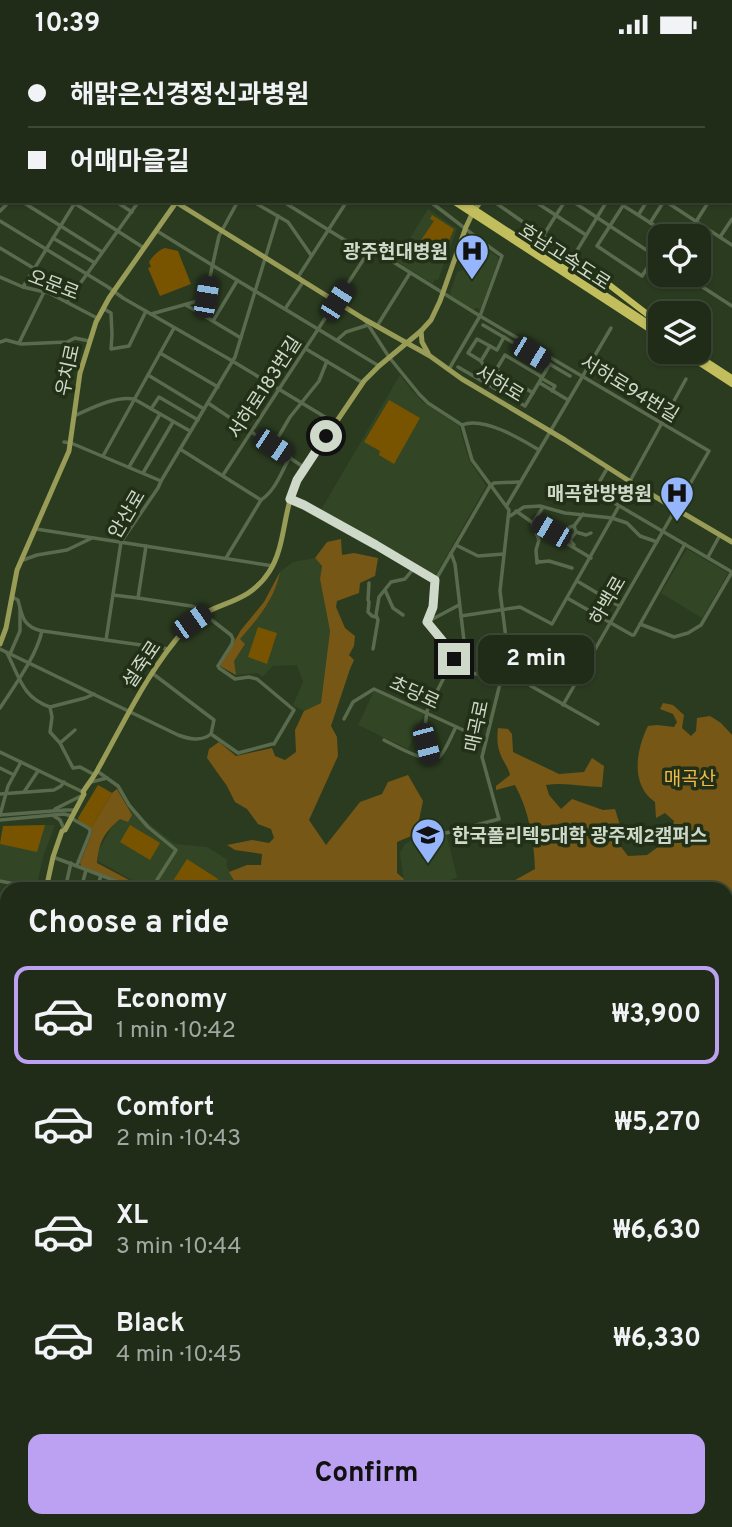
<!DOCTYPE html>
<html lang="en">
<head>
<meta charset="utf-8">
<style>
  body { margin:0; font-family:Overpass,"Noto Sans KR",sans-serif; background:#283421; color:#f1f3f6; height:100vh; display:flex; flex-direction:column; font-size:26px; white-space:nowrap }
  * { box-sizing:border-box; margin:0 }
  p { font-size:23px; color:#a2a7a2 }
  .icon { flex:none; width:38px; height:38px; fill:none; stroke:currentColor; stroke-width:2; stroke-linecap:round; stroke-linejoin:round }
  .map { position:relative; flex:1; overflow:hidden }
  .drawer { position:absolute; left:0px; top:833px; width:733px; height:646px; display:flex; flex-direction:column; background:#202c18; border-radius:21px 21px 0 0; box-shadow:0 2px 5px #0004,0 0 0 2px #3d4837 }
  .drawer>* { flex:none }
  .guide { position:absolute; left:0px; top:0px; width:733px; height:154px; box-shadow:0 2px 5px #0004,0 0 0 2px #3d4837; display:grid; align-content:center; height:154px; padding:0 28px; background:#202c18 }
  .tools { position:absolute; left:648px; top:175px; display:grid; gap:14px }
  .tools a { display:grid; place-items:center; width:63px; height:63px; border-radius:14px; background:#202c18; box-shadow:0 2px 5px #0004,0 0 0 2px #3d4837; font-size:35px }
  .end { position:absolute; width:32px; height:32px; margin:-16px; border:9px solid #cfd9c9; background:#111; box-shadow:0 0 0 4px #111 }
  .from { border-radius:50% }
  .bubble { position:absolute; height:49px; border-radius:14px; background:#202c18; box-shadow:0 2px 5px #0004,0 0 0 2px #3d4837; font-size:23px; font-weight:700; line-height:49px; text-align:center }
  .car { position:absolute; width:21px; height:42px; margin:-21px -10px; border-radius:9px; box-shadow:0 0 5px 2px #0007; background:linear-gradient(#222 24%,#8ab4d8 0 40%,#222 0 76%,#8ab4d8 0 86%,#222 0) }
  .guide b { display:flex; align-items:center; gap:24px; height:66px; font-size:26px }
  .guide b+b { border-top:2px solid #3d4837 }
  .guide i { width:18px; height:18px; background:#f1f3f6 }
  ul { padding:0; list-style:none }
  li { display:flex; align-items:center; gap:21px; height:98px; margin:0 14px 10px; padding:0 14px; border:4px solid transparent; border-radius:14px }
  li div { flex:1 }
  li b { display:block; font-size:26px }
  li em { font-style:normal; font-weight:700 }
  li.selected { border-color:#bca0f2 }
  li>.icon { width:63px; height:63px; stroke-width:1.5 }
  h2 { padding:0 28px; font-size:32px; line-height:84px }
  .cta { display:flex; gap:14px; margin-top:auto; padding:14px 28px }
  .cta a { flex:1; height:80px; border-radius:14px; background:#bca0f2; color:#111; font-size:28px; font-weight:700; line-height:80px; text-align:center }
  .status { display:flex; justify-content:space-between; align-items:center; height:49px; padding:0 35px; background:#202c18; direction:ltr }
  .status svg { height:19px; fill:currentColor }
  .map>svg:first-child { display:block }
</style>
</head>
<body>
<div class="status"><b>10:39</b><svg viewBox="0 0 49 12"><path d="M0 12V9h3v3zM5 12V6h3v6zM10 12V3h3v9zM15 12V0h3v12zM26 1h20v11H26zM47 4h2v5h-2z"/></svg></div>
<div class="map">
<svg width="732" height="1478" viewBox="0 0 732 1478">
  <rect width="100%" height="100%" fill="#2b3b20"/>
  <g fill="#324625">
    <polygon points="428,160 457,180 438,231 435,230 433,235 396,212"/>
    <polygon points="484,199 498,208 498,212 480,261 477,258 473,261 451,247 450,245 457,223 467,220 471,221"/>
    <polygon points="400,326 412,342 424,354 459,377 469,411 486,437 436,525 429,526 321,461"/>
    <polygon points="687,500 728,524 702,569 661,544"/>
    <polygon points="315,509 322,517 320,530 330,582 321,654 304,662 293,656 303,633 297,616 273,617 262,628 258,624 236,626 220,617 241,581 264,553 280,523 293,513"/>
    <polygon points="374,642 424,665 408,700 358,676"/>
    <polygon points="125,756 175,795 207,798 228,811 226,816 239,840 148,840 98,812 98,802"/>
    <polygon points="55,776 44,805 36,838 0,830 0,792 3,777"/>
    <polygon points="445,780 457,828 444,835 444,840 403,840 405,838 400,804 405,795 415,789"/>
    <polygon points="726,1251 732,1255 732,1478 624,1478 618,1472 726,1472"/>
  </g>
  <g fill="#785400">
    <polygon points="432,166 454,180 442,208 419,194 434,172 430,170"/>
    <path d="M165,199L178,202L191,235L160,247L148,219L151,218L149,213C153,207 158,201 165,199Z"/>
    <polygon points="389,351 420,369 394,415 379,406 380,402 364,393"/>
    <polygon points="258,578 277,584 267,615 248,608"/>
    <polygon points="98,736 112,744 91,779 79,772 78,769"/>
    <polygon points="45,776 37,803 0,795 3,777"/>
    <polygon points="130,776 160,794 150,811 120,793"/>
    <polygon points="187,810 218,830 212,840 179,840 171,835"/>
    <polygon points="0,1242 7,1246 7,1317 0,1329"/>
  </g>
  <g fill="#775715">
    <polygon points="341,490 342,506 354,504 378,509 375,527 360,534 359,544 337,552 336,558 345,579 355,587 354,597 349,606 354,611 350,620 331,677 337,688 338,707 309,771 326,796 360,753 382,745 388,733 408,726 423,752 416,785 397,793 397,824 404,830 400,840 239,840 229,823 247,816 261,816 262,805 235,801 227,796 252,791 269,794 274,789 271,780 258,775 247,760 235,753 227,737 207,709 209,700 219,693 236,707 272,699 275,707 285,711 296,703 295,681 304,662 321,654 330,582 320,530 322,517 315,509 327,493"/>
    <path d="M280,523C275,550 256,572 240,590L245,595L234,612L236,626L220,617L241,581L264,553Z"/>
    <path d="M663,654L673,656L684,666L682,679L691,687L696,682L697,669L710,667L721,674L732,686V961L726,960V840H492L508,835L535,820C534,791 529,762 515,736L496,741V737L510,726C508,717 503,713 500,704C497,697 497,687 498,679L508,680L512,685L513,703L559,725L584,723L592,709L604,717L602,738C583,738 565,733 546,736L549,746L561,760L572,750L603,761L615,760L620,776L618,794L628,807L647,806L658,798L671,786L674,772L665,764L656,769L655,753C630,736 636,701 648,677L657,676L674,678L677,673L673,665L660,660Z"/>
    <path d="M117,740L132,766L128,773L120,770C104,784 99,792 97,814L146,840H140L81,817L80,814L92,784L91,779L112,744Z"/>
    <polygon points="0,1457 7,1458 7,1472 68,1472 79,1478 0,1478"/>
    <polygon points="129,1472 337,1472 352,1478 129,1478 127,1475"/>
  </g>
  <g fill="none" stroke-linecap="round" stroke-linejoin="round">
    <g stroke="#596a4d" stroke-width="3.5">
      <polyline points="38,0 41,2"/>
      <polyline points="100,0 118,2"/>
      <polyline points="199,0 202,2"/>
      <polyline points="264,0 267,2"/>
      <polyline points="396,0 425,2"/>
      <polyline points="631,0 634,2"/>
      <polyline points="694,0 697,2"/>
      <polyline points="27,2 28,0"/>
      <polyline points="75,2 76,0"/>
      <polyline points="124,2 127,0"/>
      <polyline points="352,2 352,0"/>
      <polyline points="432,2 432,0"/>
      <polyline points="501,2 501,0"/>
      <polyline points="544,2 544,0"/>
      <polyline points="640,2 641,0"/>
      <polyline points="663,2 664,0"/>
      <polyline points="686,2 688,0"/>
      <polyline points="724,2 725,0"/>
      <polyline points="0,17 2,18"/>
      <polyline points="732,24 732,25"/>
      <polyline points="0,37 2,36"/>
      <polyline points="732,55 732,54"/>
      <polyline points="0,83 2,84"/>
      <polyline points="0,104 2,104"/>
      <polyline points="732,108 732,109"/>
      <polyline points="0,114 2,119"/>
      <polyline points="732,117 732,116"/>
      <polyline points="21,152 102,203"/>
      <polyline points="71,152 144,199"/>
      <polyline points="115,152 132,163"/>
      <polyline points="252,152 288,173 311,206"/>
      <path d="M429,152C454,170 477,190 502,207L480,267L449,320"/>
      <polyline points="493,152 573,208 607,152"/>
      <polyline points="534,152 586,186"/>
      <polyline points="572,152 660,210"/>
      <polyline points="626,152 597,197 642,227 655,207"/>
      <polyline points="665,152 732,196"/>
      <polyline points="624,157 671,187"/>
      <polyline points="0,162 8,154 14,152"/>
      <polyline points="639,165 647,152"/>
      <polyline points="0,172 108,238 123,249 229,310 335,374"/>
      <polyline points="650,174 664,152"/>
      <polyline points="157,182 212,216 379,317"/>
      <polyline points="543,187 565,152"/>
      <polyline points="687,187 709,152"/>
      <polyline points="720,188 732,170"/>
      <polyline points="53,189 95,214"/>
      <polyline points="0,199 35,220"/>
      <polyline points="367,205 370,202 374,201 480,267 709,402 563,656"/>
      <polyline points="684,226 732,257"/>
      <polyline points="0,228 23,238 49,244 97,269"/>
      <polyline points="298,228 347,152"/>
      <polyline points="23,238 76,152"/>
      <polyline points="67,253 139,152"/>
      <polyline points="186,256 241,289"/>
      <polyline points="104,260 111,264 112,286 111,300 129,297 146,262"/>
      <polyline points="285,260 303,233"/>
      <polyline points="151,265 205,250 219,187 238,152"/>
      <polyline points="365,271 389,308 419,345 428,354 462,376 472,411 509,461 500,542 507,597 506,610 482,708 499,770 446,784"/>
      <polyline points="213,272 237,232"/>
      <polyline points="483,276 570,327"/>
      <polyline points="377,277 410,224"/>
      <polyline points="337,291 346,283 368,276"/>
      <polyline points="0,293 6,291 21,295 67,293 75,289 89,292"/>
      <polyline points="19,294 44,243"/>
      <polyline points="306,300 363,334"/>
      <polyline points="160,304 218,338"/>
      <polyline points="481,312 468,304 477,290 490,297"/>
      <polyline points="458,318 525,357 550,315"/>
      <polyline points="148,326 204,360"/>
      <polyline points="541,329 555,337 552,342"/>
      <polyline points="480,330 485,319 481,312 490,297 497,301 504,288"/>
      <polyline points="540,334 568,351"/>
      <polyline points="533,344 496,321 505,306 542,328"/>
      <polyline points="208,354 305,419"/>
      <polyline points="151,360 159,348 198,371"/>
      <path d="M74,367C92,359 114,347 134,350L190,382"/>
      <path d="M462,376C483,367 521,390 539,401"/>
      <polyline points="64,393 71,394 161,432"/>
      <polyline points="273,397 290,368 319,332 327,312"/>
      <polyline points="180,400 261,451"/>
      <polyline points="103,407 174,279"/>
      <polyline points="129,418 160,365"/>
      <polyline points="608,418 594,442 732,523 701,576 688,584 674,588 640,575"/>
      <polyline points="143,424 173,373"/>
      <polyline points="223,426 367,205 282,152"/>
      <polyline points="630,432 686,330"/>
      <path d="M290,450C338,471 389,503 434,531"/>
      <polyline points="507,456 611,279"/>
      <polyline points="516,462 533,474 543,458"/>
      <polyline points="583,465 574,477 576,483 586,486 591,484"/>
      <polyline points="510,467 524,458 540,457 565,464 612,469 627,474 640,487 657,493"/>
      <polyline points="536,473 551,482 557,481 562,484 570,478 574,477"/>
      <polyline points="533,474 591,509"/>
      <polyline points="533,476 539,491 536,501 537,514"/>
      <polyline points="36,480 273,517"/>
      <polyline points="456,496 478,507 504,505"/>
      <polyline points="574,496 570,491 576,483"/>
      <polyline points="451,504 455,515 466,609 464,623"/>
      <polyline points="708,508 720,486"/>
      <path d="M226,509L261,451C276,441 281,423 290,408"/>
      <polyline points="23,511 37,506 67,501 92,489"/>
      <polyline points="537,511 539,513 549,512 572,519"/>
      <polyline points="577,532 619,557"/>
      <polyline points="369,534 368,551 369,553 368,563 372,567 376,568"/>
      <polyline points="385,541 393,559 403,566"/>
      <polyline points="113,546 138,549 146,497"/>
      <polyline points="138,549 191,557 208,562"/>
      <polyline points="567,549 632,586 634,586 685,495"/>
      <polyline points="204,565 231,586 233,590 232,595 218,617 219,619 235,630 249,628 257,630 294,661 274,695 272,695 238,704 211,685"/>
      <polyline points="461,567 520,558 552,575 619,457"/>
      <polyline points="429,572 459,556"/>
      <polyline points="427,573 433,558 435,532 490,437 494,434 519,433"/>
      <polyline points="427,573 455,607 427,662 424,685 430,709"/>
      <polyline points="43,582 169,600"/>
      <polyline points="106,591 121,493 158,439 161,432 235,308 278,167"/>
      <polyline points="506,592 576,633"/>
      <path d="M0,600L178,686C189,690 201,693 211,685"/>
      <polyline points="373,600 378,571 376,566 379,548 391,533 405,530 414,519"/>
      <polyline points="507,603 515,622"/>
      <path d="M7,604C20,629 22,648 50,658"/>
      <polyline points="10,605 20,582 20,560"/>
      <polyline points="504,617 512,621 531,637 598,675"/>
      <polyline points="449,619 500,630"/>
      <polyline points="152,624 214,671 211,685"/>
      <polyline points="50,658 52,668 50,683 60,694 73,719 80,718 95,726"/>
      <polyline points="50,658 85,649 94,645"/>
      <path d="M0,659C15,636 36,608 42,582C23,578 22,567 18,551L12,548"/>
      <polyline points="344,670 353,653 374,640 485,691"/>
      <path d="M384,691C396,697 426,715 439,708C445,704 452,685 456,678"/>
      <polyline points="60,694 75,681"/>
      <polyline points="0,703 83,743"/>
      <polyline points="0,719 14,726"/>
      <polyline points="97,722 118,737 129,756 135,763 148,778 176,801 155,834 154,840"/>
      <polyline points="91,733 107,729"/>
      <polyline points="24,743 38,722"/>
      <polyline points="0,745 54,741 61,737 64,733"/>
      <polyline points="55,760 83,746"/>
      <polyline points="0,766 66,761 75,761"/>
      <polyline points="0,766 8,737 21,713"/>
      <polyline points="54,767 60,771 64,780"/>
      <polyline points="71,769 90,780 90,784 77,816"/>
      <polyline points="0,771 64,765 72,767"/>
      <polyline points="53,808 137,840"/>
      <polyline points="0,832 40,840"/>
      <polyline points="65,840 71,814"/>
      <polyline points="81,840 86,821"/>
      <polyline points="97,840 101,826"/>
      <polyline points="0,880 7,881"/>
      <polyline points="0,896 7,864"/>
      <polyline points="0,918 7,920"/>
      <polyline points="726,962 732,963"/>
      <polyline points="0,971 7,973"/>
      <polyline points="726,977 732,968"/>
      <polyline points="726,1003 732,1007"/>
      <polyline points="0,1070 7,1072"/>
      <polyline points="0,1091 7,1093"/>
      <polyline points="726,1147 732,1137"/>
      <polyline points="0,1214 7,1218"/>
      <polyline points="726,1247 732,1251"/>
      <polyline points="0,1338 7,1327"/>
      <polyline points="0,1366 7,1370"/>
      <polyline points="0,1381 7,1385"/>
      <polyline points="0,1448 7,1436"/>
      <polyline points="0,1455 7,1455"/>
      <polyline points="72,1472 83,1478"/>
      <polyline points="107,1472 117,1478"/>
      <polyline points="452,1472 449,1476 452,1478"/>
      <polyline points="481,1472 491,1478"/>
      <polyline points="521,1472 532,1478"/>
      <polyline points="570,1472 573,1478"/>
      <polyline points="597,1472 603,1478"/>
      <polyline points="123,1478 126,1472"/>
      <polyline points="404,1478 411,1472"/>
      <polyline points="493,1478 496,1472"/>
      <polyline points="540,1478 553,1472"/>
    </g>
    <g stroke="#989c57" stroke-width="5">
      <polyline points="212,2 212,0"/>
      <polyline points="594,2 596,0"/>
      <polyline points="0,45 2,47"/>
      <polyline points="174,152 364,270 430,307 462,330 565,391 637,437 732,493"/>
      <polyline points="421,282 422,293 428,304"/>
      <polyline points="0,595 6,579 17,521 69,402 80,324 96,273 109,249 177,152"/>
      <path d="M46,840L53,808L62,782L65,781L84,745L83,743C88,735 94,728 98,720C125,672 148,621 186,579C210,551 246,559 269,523C286,498 283,459 297,431L364,332L379,317L421,282L431,271L440,252L466,178L473,163L481,152"/>
      <polyline points="0,940 7,941"/>
      <polyline points="0,1049 7,1017"/>
      <polyline points="726,1066 732,1070"/>
    </g>
    <g stroke="#c2be5e" stroke-width="6">
      <polyline points="223,0 225,2"/>
      <polyline points="231,0 234,2"/>
      <polyline points="453,152 660,287"/>
      <polyline points="462,152 660,282"/>
      <polyline points="573,208 660,275"/>
      <polyline points="683,303 732,335"/>
      <polyline points="692,303 732,329"/>
    </g>
  </g>
  <g fill="none" stroke-linecap="round" stroke-linejoin="round">
    <polyline stroke="#cfd9c9" stroke-width="9" points="326,387 297,431 290,450 304,456 376,496 435,531 433,558 427,573 455,607 454,610"/>
  </g>
  <defs>
    <g id="hospital-pin" transform="scale(1.75)"><path d="M0 17L-7.5 6A9.5 9.5 0 1 1 7.5 6Z" fill="#95b6fd" stroke="#213016"/><path d="M-5-5h3v3.5h4V-5h3V5h-3V1.5h-4V5h-3Z" fill="#111"/></g>
    <g id="university-pin" transform="scale(1.75)"><path d="M0 17L-7.5 6A9.5 9.5 0 1 1 7.5 6Z" fill="#95b6fd" stroke="#213016"/><path d="M0-5L7-2L0 1L-7-2ZM-4 1L0 2.5L4 1V4Q0 6-4 4Z" fill="#111"/></g>
  </defs>
  <g fill-rule="evenodd">
    <use href="#hospital-pin" x="472" y="202"/>
    <use href="#hospital-pin" x="677" y="444"/>
    <use href="#university-pin" x="428" y="786"/>
  </g>
  <g text-anchor="middle" stroke-width="7" stroke-linejoin="round" paint-order="stroke">
    <g font-size="19" font-weight="bold" fill="#cfd9c9" stroke="#213016" text-anchor="end">
      <text x="448" y="209">광주현대병원</text>
      <text x="652" y="451">매곡한방병원</text>
      <text x="452" y="793" text-anchor="start">한국폴리텍5대학 광주제2캠퍼스</text>
    </g>
    <g font-size="19" fill="#cfd9c9" stroke="#213016">
      <text transform="translate(565 207) rotate(33)" y="7">호남고속도로</text>
      <text transform="translate(54 235) rotate(21)" y="7">오문로</text>
      <text transform="translate(67 321) rotate(-78)" y="7">우치로</text>
      <text transform="translate(500 334) rotate(31)" y="7">서하로</text>
      <text transform="translate(264 338) rotate(-57)" y="7">서하로183번길</text>
      <text transform="translate(630 339) rotate(31)" y="7">서하로94번길</text>
      <text transform="translate(126 465) rotate(-59)" y="7">안산로</text>
      <text transform="translate(607 551) rotate(-60)" y="7">하백로</text>
      <text transform="translate(141 615) rotate(-56)" y="7">설죽로</text>
      <text transform="translate(415 643) rotate(25)" y="7">초당로</text>
      <text transform="translate(476 677) rotate(-78)" y="7">매곡로</text>
    </g>
    <g font-size="19" fill="#f3ba49" stroke="#213016">
      <text x="690" y="736">매곡산</text>
    </g>
  </g>
</svg>
<div class="tools">
<a><svg class="icon" aria-label="locate" viewBox="0 0 24 24"><circle cx="12" cy="12" r="6"/><path d="M12 2v4M12 18v4M2 12h4M18 12h4"/></svg></a>
<a><svg class="icon" aria-label="layers" viewBox="0 0 24 24"><path d="M12 4l9 5-9 5-9-5zM3 14l9 5 9-5"/></svg></a>
</div>
<i class="end from" style="left:326px;top:387px"></i>
<i class="end" style="left:454px;top:610px"></i>
<div class="bubble" style="left:478px;top:586px;width:116px">2 min</div>
<i class="car" style="left:206px;top:248px;rotate:10deg"></i>
<i class="car" style="left:337px;top:252px;rotate:33deg"></i>
<i class="car" style="left:531px;top:304px;rotate:121deg"></i>
<i class="car" style="left:273px;top:397px;rotate:124deg"></i>
<i class="car" style="left:551px;top:482px;rotate:300deg"></i>
<i class="car" style="left:192px;top:573px;rotate:55deg"></i>
<i class="car" style="left:426px;top:695px;rotate:165deg"></i>
<div class="guide">
<b><i class="from"></i>해맑은신경정신과병원</b>
<b><i></i>어매마을길</b>
</div>
<section class="drawer">
<h2>Choose a ride</h2>
<ul>
<li class="selected"><svg class="icon" aria-label="car" viewBox="0 0 24 24"><path d="M5 17H2v-5l4-1 3-4h7l3 4 3 1v5h-3M9 17h6M6 11h13"/><circle cx="7" cy="17" r="2"/><circle cx="17" cy="17" r="2"/></svg><div><b>Economy</b><p>1 min · 10:42</p></div><em>₩3,900</em></li>
<li><svg class="icon" aria-label="car" viewBox="0 0 24 24"><path d="M5 17H2v-5l4-1 3-4h7l3 4 3 1v5h-3M9 17h6M6 11h13"/><circle cx="7" cy="17" r="2"/><circle cx="17" cy="17" r="2"/></svg><div><b>Comfort</b><p>2 min · 10:43</p></div><em>₩5,270</em></li>
<li><svg class="icon" aria-label="car" viewBox="0 0 24 24"><path d="M5 17H2v-5l4-1 3-4h7l3 4 3 1v5h-3M9 17h6M6 11h13"/><circle cx="7" cy="17" r="2"/><circle cx="17" cy="17" r="2"/></svg><div><b>XL</b><p>3 min · 10:44</p></div><em>₩6,630</em></li>
<li><svg class="icon" aria-label="car" viewBox="0 0 24 24"><path d="M5 17H2v-5l4-1 3-4h7l3 4 3 1v5h-3M9 17h6M6 11h13"/><circle cx="7" cy="17" r="2"/><circle cx="17" cy="17" r="2"/></svg><div><b>Black</b><p>4 min · 10:45</p></div><em>₩6,330</em></li>
</ul>
<div class="cta"><a>Confirm</a></div>
</section>
</div>
</body>
</html>
